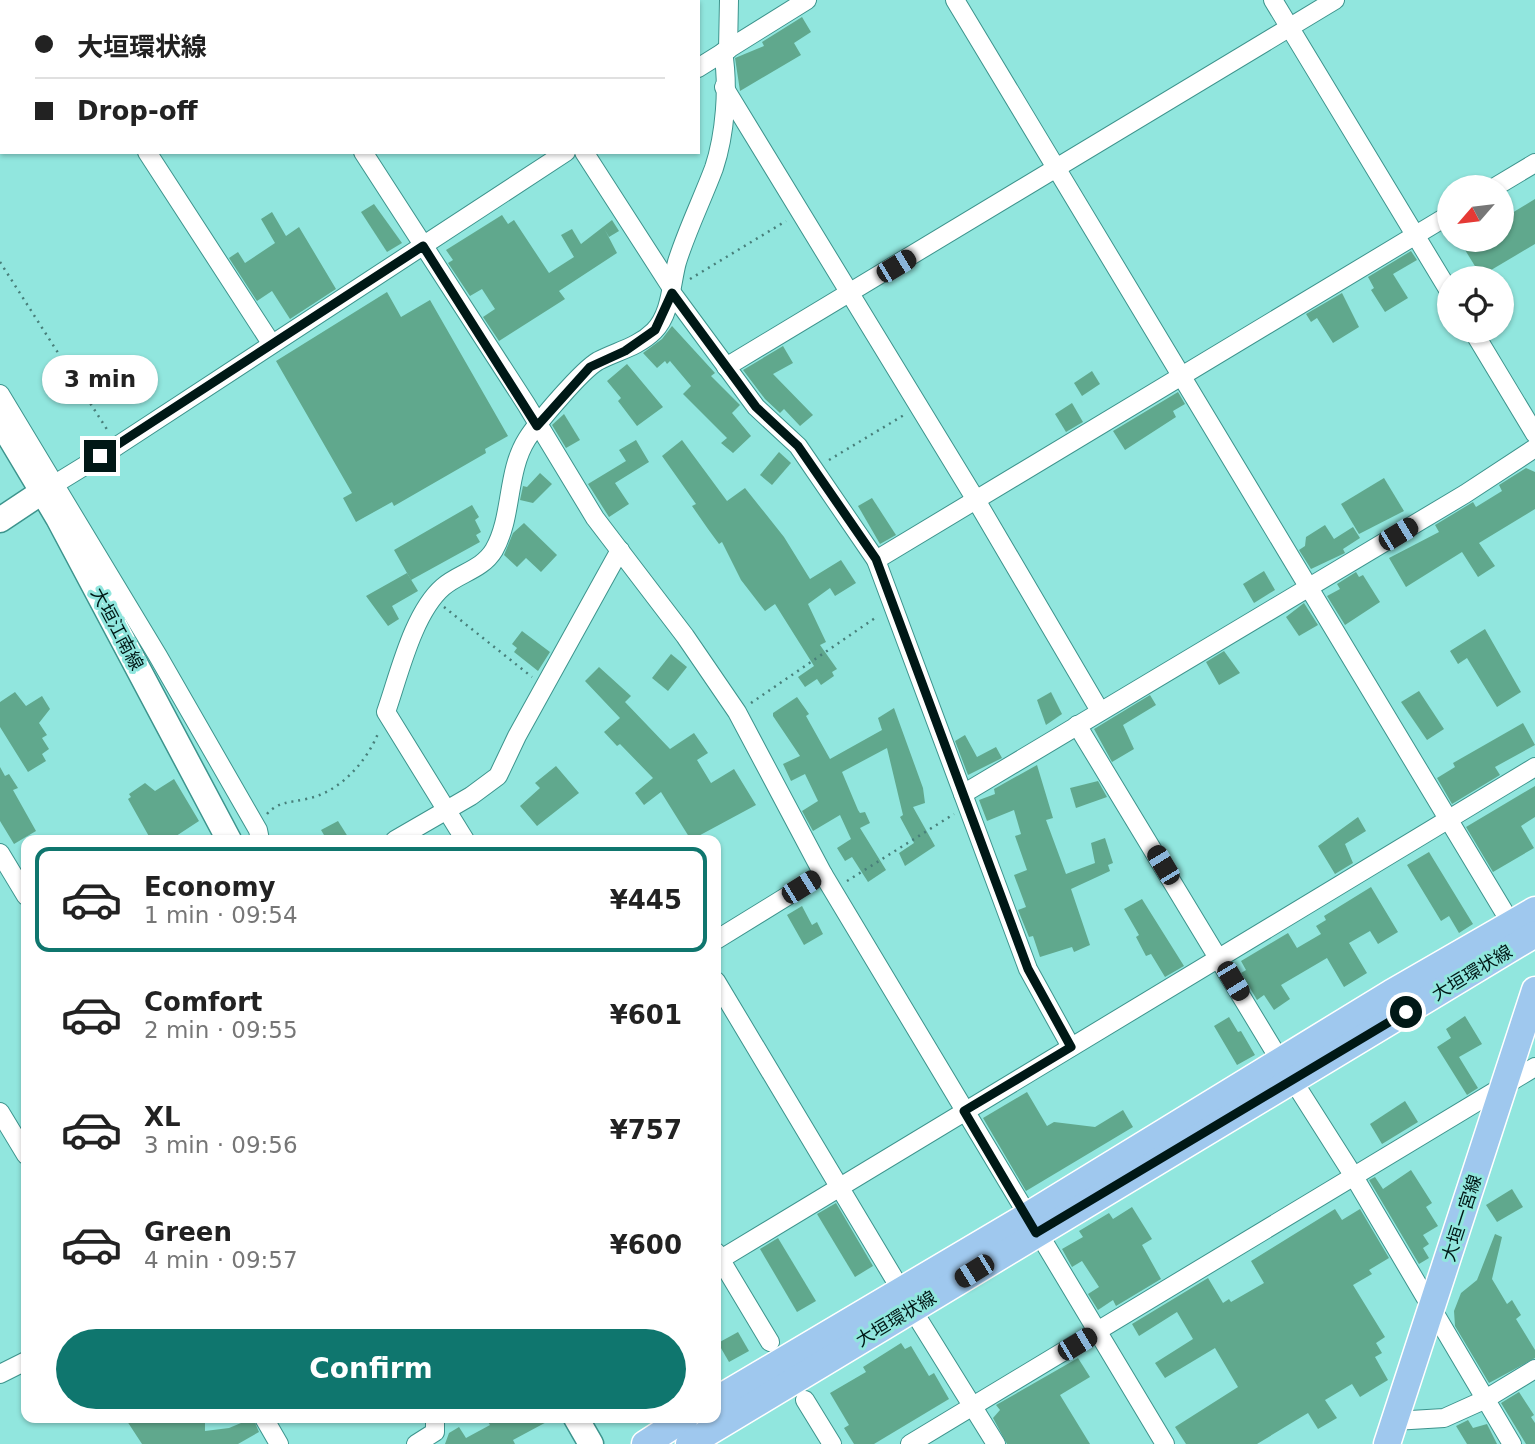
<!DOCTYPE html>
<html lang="en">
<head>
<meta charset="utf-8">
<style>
  body { margin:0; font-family:"DejaVu Sans","Noto Sans JP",sans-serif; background:#f6f6f6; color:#222; height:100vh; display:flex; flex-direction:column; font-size:26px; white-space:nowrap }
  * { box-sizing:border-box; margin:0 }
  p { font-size:23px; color:#767676 }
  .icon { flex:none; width:38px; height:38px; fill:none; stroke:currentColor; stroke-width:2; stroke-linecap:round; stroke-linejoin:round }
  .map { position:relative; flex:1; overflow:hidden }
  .side { position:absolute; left:21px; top:835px; width:700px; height:588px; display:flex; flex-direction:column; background:#fff; border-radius:14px; box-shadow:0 2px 5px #0004 }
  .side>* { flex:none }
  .hud { position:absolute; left:0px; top:0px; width:700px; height:154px; box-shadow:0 2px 5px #0004; display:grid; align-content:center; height:154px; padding:0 35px; background:#fff }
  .needle { width:46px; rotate:242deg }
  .controls { position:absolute; left:1437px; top:175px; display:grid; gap:14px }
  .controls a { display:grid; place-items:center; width:77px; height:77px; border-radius:50%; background:#fff; box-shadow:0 2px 5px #0004; font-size:35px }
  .end { position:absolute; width:32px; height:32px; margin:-16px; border:9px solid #001816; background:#fff; box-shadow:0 0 0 4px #fff }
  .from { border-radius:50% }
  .bubble { position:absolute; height:49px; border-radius:24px; background:#fff; box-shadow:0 2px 5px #0004; font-size:23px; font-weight:700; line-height:49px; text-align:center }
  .car { position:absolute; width:21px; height:42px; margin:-21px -10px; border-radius:9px; box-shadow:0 0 5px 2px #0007; background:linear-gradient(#222 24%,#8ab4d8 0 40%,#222 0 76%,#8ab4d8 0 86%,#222 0) }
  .hud b { display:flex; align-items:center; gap:24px; height:66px; font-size:26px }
  .hud b+b { border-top:2px solid #e0e0e0 }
  .hud i { width:18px; height:18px; background:#222 }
  ul { padding:12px 0 0; list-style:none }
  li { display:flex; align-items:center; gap:21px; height:105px; margin:0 14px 10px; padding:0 21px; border:4px solid transparent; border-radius:14px }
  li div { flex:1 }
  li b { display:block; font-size:26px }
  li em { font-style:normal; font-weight:700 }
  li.selected { border-color:#0f766e }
  li>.icon { width:63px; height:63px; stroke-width:1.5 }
  .button { display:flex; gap:14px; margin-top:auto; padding:14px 35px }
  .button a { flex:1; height:80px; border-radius:42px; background:#0f766e; color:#fff; font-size:28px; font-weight:700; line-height:80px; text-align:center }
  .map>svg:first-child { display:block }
</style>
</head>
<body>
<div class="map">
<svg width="1535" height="1444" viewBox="0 0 1535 1444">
  <rect width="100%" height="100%" fill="#91e6de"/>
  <g fill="#60a88d">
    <polygon points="802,17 811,32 794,43 801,55 740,91 735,58 764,46 762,42"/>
    <polygon points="1535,199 1535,244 1481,276 1459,240 1502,240 1502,219"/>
    <polygon points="374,204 402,243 387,252 361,212"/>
    <polygon points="272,212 286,236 299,227 336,289 290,319 272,291 257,301 229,258 238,252 245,263 275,243 261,219"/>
    <polygon points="502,215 508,224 514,220 549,273 574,257 561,235 572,229 581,244 612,220 619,231 609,237 605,230 617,253 559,291 565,299 499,341 483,317 495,309 482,289 470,296 448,263 453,260 446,250"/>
    <polygon points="1411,251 1417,260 1393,274 1408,298 1385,312 1371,290 1374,288 1368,277"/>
    <polygon points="387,292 401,317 430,300 508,436 485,449 486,453 394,506 392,502 356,522 343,498 352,493 276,361"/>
    <polygon points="1342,293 1359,327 1333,343 1317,318 1311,322 1306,314"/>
    <polygon points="672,326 715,373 711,376 740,405 732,413 751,436 733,453 721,443 727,438 683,394 691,386 670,361 667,364 665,361 657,368 643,353 662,339"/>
    <polygon points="783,346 793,363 773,374 813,415 800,426 784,409 780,413 765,399 743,370"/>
    <polygon points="627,364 663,407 637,426 618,401 621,398 607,381"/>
    <polygon points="1092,371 1100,384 1082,396 1074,383"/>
    <polygon points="1178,392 1185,404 1173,411 1176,417 1125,450 1113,431"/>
    <polygon points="1072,403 1083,422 1066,432 1055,414"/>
    <polygon points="564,414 580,440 566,448 552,425"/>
    <polygon points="636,440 649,462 615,483 629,504 609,517 588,484 626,461 619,450"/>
    <polygon points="682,440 727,501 745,488 784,537 810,579 841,560 856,583 835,596 830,588 808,604 826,642 820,645 837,669 832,672 834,676 821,685 817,679 805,687 798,677 814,666 775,604 765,611 741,580 722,542 719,544 708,529 692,506 696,504 662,456"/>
    <polygon points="779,452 791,463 772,485 760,475"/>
    <polygon points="1526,468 1535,472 1535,509 1479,543 1495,566 1478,577 1462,552 1406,587 1389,558 1439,532 1435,525 1473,502 1476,507 1502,491 1499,485"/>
    <polygon points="540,473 552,484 533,503 520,500 523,486 527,487"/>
    <polygon points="1384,478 1404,511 1359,534 1341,504"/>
    <polygon points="872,498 896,535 880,544 858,506"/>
    <polygon points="472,505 479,517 475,520 481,532 476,535 480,542 411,580 394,550"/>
    <polygon points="524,523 557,555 541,572 526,558 517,567 504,555 513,533"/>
    <polygon points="1325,525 1334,539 1353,527 1360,538 1343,549 1345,553 1311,569 1299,550 1305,546 1306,537"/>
    <polygon points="1264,571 1275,590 1254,603 1243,584"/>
    <polygon points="1356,572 1359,577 1363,575 1380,602 1345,625 1327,596 1340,589 1337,584"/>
    <polygon points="407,573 418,591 392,606 399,619 388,626 366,596"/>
    <polygon points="1304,603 1318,625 1299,636 1286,617"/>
    <polygon points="1485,629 1521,692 1497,707 1467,658 1458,664 1450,651"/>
    <polygon points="522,631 550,652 538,671 514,652 517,648 512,644"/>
    <polygon points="1224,651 1240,673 1219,685 1206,662"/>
    <polygon points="671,654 687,667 668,691 652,678"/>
    <polygon points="599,667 631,696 625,702 670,749 694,733 708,753 697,760 711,783 734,769 756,805 691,840 661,792 644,805 635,793 653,778 620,744 617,746 604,732 620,718 585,681"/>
    <polygon points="1419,691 1444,729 1427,740 1401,702"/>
    <polygon points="15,692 26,706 42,696 50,709 39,723 47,735 42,738 49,749 42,754 46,761 28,772 0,727 0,702"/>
    <polygon points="1051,692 1062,714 1046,725 1037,700"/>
    <polygon points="1150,695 1156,705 1123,725 1134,749 1112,762 1094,729"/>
    <polygon points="797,697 809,714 806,716 830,759 882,730 878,718 894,708 923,788 925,803 913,807 935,846 905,866 899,853 914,843 900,817 903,815 887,748 842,772 858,810 860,813 865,812 870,823 860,828 886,870 868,882 852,857 845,861 837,848 851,839 840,815 813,831 802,811 818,801 805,774 791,781 783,764 800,756 773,716 773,713"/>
    <polygon points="1523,723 1535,745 1495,767 1500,775 1452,804 1437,778 1455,767 1453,763"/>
    <polygon points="965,735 977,757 996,747 1002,758 968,775 955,741"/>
    <polygon points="1037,765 1053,818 1046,820 1066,874 1095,863 1091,843 1105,838 1113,863 1108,865 1110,871 1071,889 1090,945 1074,952 1072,947 1040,957 1033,936 1029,937 1018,910 1026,907 1014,875 1027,870 1015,836 1021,834 1014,810 987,821 979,800 995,794 994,789"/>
    <polygon points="556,766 579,793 537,826 520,806 540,788 535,783"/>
    <polygon points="0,767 5,776 9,774 18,788 13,790 36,831 14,844 0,821"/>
    <polygon points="174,779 199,821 170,840 151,840 128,799 131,797 129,794 145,783 155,791"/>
    <polygon points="1098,781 1107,797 1076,808 1070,788"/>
    <polygon points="1535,786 1535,817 1521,826 1534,848 1493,872 1466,827"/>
    <polygon points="1358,817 1366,831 1345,844 1353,863 1335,874 1318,846"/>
    <polygon points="338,821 350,840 327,840 321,830"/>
    <polygon points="1429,852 1473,924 1459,933 1449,916 1441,921 1407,865"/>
    <polygon points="1371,887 1398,932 1378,944 1370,931 1349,943 1367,973 1344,987 1327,958 1281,985 1290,999 1274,1010 1264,995 1257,1000 1241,973 1246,970 1241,961 1288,933 1297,948 1321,934 1316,926 1326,920 1324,916"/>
    <polygon points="1142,899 1184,966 1165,977 1151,954 1146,956 1136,937 1139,935 1124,909"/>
    <polygon points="802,906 812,925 817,922 823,934 804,945 787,915"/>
    <polygon points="1465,1016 1482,1044 1459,1057 1478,1088 1467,1095 1437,1047 1451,1038 1446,1029"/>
    <polygon points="1229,1017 1238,1032 1241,1031 1255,1055 1237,1065 1214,1026"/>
    <polygon points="1027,1092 1047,1126 1054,1122 1095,1127 1123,1110 1133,1127 1026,1191 983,1118"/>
    <polygon points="1405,1101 1418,1122 1382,1144 1370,1124"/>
    <polygon points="1411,1170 1432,1203 1426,1207 1438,1226 1423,1235 1429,1244 1423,1248 1429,1258 1419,1264 1369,1180 1375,1177 1383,1189"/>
    <polygon points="1512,1189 1523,1207 1497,1222 1486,1205"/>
    <polygon points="836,1203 873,1266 855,1277 817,1214"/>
    <polygon points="1132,1207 1152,1239 1142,1245 1161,1279 1116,1306 1113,1300 1098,1310 1088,1294 1099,1287 1082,1261 1072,1267 1062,1249 1083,1237 1079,1231 1109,1213 1113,1219"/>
    <polygon points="1335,1209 1342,1220 1360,1209 1389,1258 1369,1270 1372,1274 1353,1285 1385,1337 1376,1343 1382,1353 1375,1357 1388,1380 1360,1397 1352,1384 1325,1400 1337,1418 1318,1429 1308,1413 1257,1444 1186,1444 1175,1427 1238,1387 1215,1348 1165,1378 1155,1363 1193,1339 1177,1312 1139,1336 1132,1324 1208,1278 1223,1303 1229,1299 1231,1302 1264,1283 1251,1261"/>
    <polygon points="1495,1234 1502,1237 1492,1279 1507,1304 1512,1300 1521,1315 1516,1319 1535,1350 1535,1358 1489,1383 1455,1326 1454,1311 1461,1293 1477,1280"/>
    <polygon points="778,1238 816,1301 797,1312 760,1249"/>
    <polygon points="738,1332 749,1351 729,1362 718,1343"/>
    <polygon points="901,1343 905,1349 911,1346 929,1376 934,1373 949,1399 874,1444 854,1444 844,1428 849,1425 830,1393 866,1372 863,1367"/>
    <polygon points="1078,1358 1090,1377 1060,1395 1090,1444 1007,1444 993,1418 1000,1410 996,1405"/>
    <polygon points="1519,1392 1534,1415 1531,1417 1535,1423 1535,1444 1526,1444 1501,1403"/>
    <polygon points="125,1418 205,1418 205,1431 229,1428 253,1418 259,1432 238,1444 142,1444"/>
    <polygon points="497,1418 554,1418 513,1440 515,1444 445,1444 449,1433 459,1427 466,1438 490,1425 488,1422"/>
    <polygon points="1468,1420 1473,1428 1487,1424 1497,1444 1467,1444 1456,1426"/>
  </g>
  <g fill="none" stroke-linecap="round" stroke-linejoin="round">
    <g stroke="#3d948d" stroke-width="20">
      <g id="street">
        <polyline points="74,0 74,2"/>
        <polyline points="265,0 266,2"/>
        <polyline points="486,0 487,2"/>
        <polyline points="955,0 1512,925"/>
        <polyline points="1273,0 1449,291"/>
        <polyline points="216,2 219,0"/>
        <polyline points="728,50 729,0"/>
        <polyline points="698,68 807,0"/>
        <polyline points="724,87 976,500 1100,711"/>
        <polyline points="0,142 2,141"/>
        <polyline points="147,152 271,343"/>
        <polyline points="363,152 526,404 595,518 685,636 737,712 823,874 1165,1444"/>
        <polyline points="584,152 671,287"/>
        <polyline points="1495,187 1535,163"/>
        <polyline points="672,293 756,407 798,446 876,560 1028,969 1071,1047"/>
        <polyline points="1473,331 1535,434"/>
        <polyline points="726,367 1335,0"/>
        <polyline points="0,394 158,656 258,830 260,840"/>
        <polyline points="42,492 117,446 566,152"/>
        <polyline points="876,560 1449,215"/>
        <polyline points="1077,725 1281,1062"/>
        <polyline points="963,794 1465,494 1535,448"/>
        <polyline points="395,840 471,796 498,776 517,736 620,550"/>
        <path d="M465,840L386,712C399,675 413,613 443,587C459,573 482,570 494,550C513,517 506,472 527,439C538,422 582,370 598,361C617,351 638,347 654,331C671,314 671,284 677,262C687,230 702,200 714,168C725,135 729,87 723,52"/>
        <polyline points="0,853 26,896"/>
        <polyline points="716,940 823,874"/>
        <polyline points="716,981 901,1290"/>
        <polyline points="1292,1079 1353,1175 1512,1444"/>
        <polyline points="0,1112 26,1155"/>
        <polyline points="716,1252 770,1342"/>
        <polyline points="716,1262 1535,767"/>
        <polyline points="912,1309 996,1444"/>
        <polyline points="0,1374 26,1361"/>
        <polyline points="805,1400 832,1444"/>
        <polyline points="264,1418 279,1444"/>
        <polyline points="1394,1421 1444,1418 1484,1400 1535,1369"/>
        <polyline points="416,1444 435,1432 435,1418"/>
        <polyline points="910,1444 1535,1067"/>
      </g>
    </g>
    <g stroke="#3d948d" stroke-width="27">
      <g id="secondary">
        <polyline points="0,421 58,518 229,840"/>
        <polyline points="0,520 42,492"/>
        <polyline points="576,1418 591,1444"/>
      </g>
    </g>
    <g stroke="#fff" stroke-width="29">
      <g id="primary">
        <polyline points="716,1400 1027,1216 1391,993 1535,910"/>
        <polyline points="645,1444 685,1418"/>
        <polyline points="689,1444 1535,934"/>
        <polyline points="1387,1444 1535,990"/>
      </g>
    </g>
    <g stroke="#487f7a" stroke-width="2.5" stroke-dasharray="2 5" stroke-linecap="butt">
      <polyline points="0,262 108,431"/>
      <polyline points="690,279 786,221"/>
      <polyline points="829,460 904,415"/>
      <polyline points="444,607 532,677"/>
      <polyline points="751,703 878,616"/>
      <path d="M267,814C279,801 289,803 306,799C339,793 367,762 379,731"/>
      <polyline points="847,881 954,814"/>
    </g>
    <use href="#street" stroke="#fff" stroke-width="18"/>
    <use href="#secondary" stroke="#fff" stroke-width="24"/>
    <use href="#primary" stroke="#9fc8ee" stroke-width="26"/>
  </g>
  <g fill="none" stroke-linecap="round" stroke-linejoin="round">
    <polyline stroke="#001816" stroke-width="9" points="100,456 423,246 537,426 590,367 625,351 655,330 672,293 756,407 798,446 876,559 1028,969 1071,1047 964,1111 1036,1233 1406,1012"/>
  </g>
  <g text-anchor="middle" stroke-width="6" stroke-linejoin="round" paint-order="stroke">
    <g font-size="18" fill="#001816" stroke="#91e6de">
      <text transform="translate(117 629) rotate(62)" y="6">大垣江南線</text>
      <text transform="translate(1472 973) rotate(-31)" y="6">大垣環状線</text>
      <text transform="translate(1462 1218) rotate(-72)" y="6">大垣一宮線</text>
      <text transform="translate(896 1319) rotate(-31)" y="6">大垣環状線</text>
    </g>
  </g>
</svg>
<div class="controls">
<a><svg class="needle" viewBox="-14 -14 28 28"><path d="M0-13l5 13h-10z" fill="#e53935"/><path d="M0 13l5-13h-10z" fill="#767676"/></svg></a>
<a><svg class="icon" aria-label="locate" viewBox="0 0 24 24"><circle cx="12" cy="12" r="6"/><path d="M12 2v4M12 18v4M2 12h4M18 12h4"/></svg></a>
</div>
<i class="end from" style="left:1406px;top:1012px"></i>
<i class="end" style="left:100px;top:456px"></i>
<div class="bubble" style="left:42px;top:355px;width:116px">3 min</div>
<i class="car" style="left:896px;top:266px;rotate:59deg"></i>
<i class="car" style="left:1398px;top:534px;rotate:59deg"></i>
<i class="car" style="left:1163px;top:865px;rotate:329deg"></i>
<i class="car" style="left:801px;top:887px;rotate:58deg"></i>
<i class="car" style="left:1233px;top:981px;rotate:149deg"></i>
<i class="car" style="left:974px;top:1271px;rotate:238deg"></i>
<i class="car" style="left:1077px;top:1344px;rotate:59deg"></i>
<div class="hud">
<b><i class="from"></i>大垣環状線</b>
<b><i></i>Drop-off</b>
</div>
<section class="side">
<ul>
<li class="selected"><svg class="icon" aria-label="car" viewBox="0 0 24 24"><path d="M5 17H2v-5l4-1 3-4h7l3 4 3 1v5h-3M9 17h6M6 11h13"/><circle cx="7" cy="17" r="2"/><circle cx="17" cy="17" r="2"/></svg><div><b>Economy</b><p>1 min · 09:54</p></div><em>¥445</em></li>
<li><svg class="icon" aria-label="car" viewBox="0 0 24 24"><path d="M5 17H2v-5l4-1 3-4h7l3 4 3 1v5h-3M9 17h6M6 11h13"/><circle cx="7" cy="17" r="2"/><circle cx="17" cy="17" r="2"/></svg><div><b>Comfort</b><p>2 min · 09:55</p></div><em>¥601</em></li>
<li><svg class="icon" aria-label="car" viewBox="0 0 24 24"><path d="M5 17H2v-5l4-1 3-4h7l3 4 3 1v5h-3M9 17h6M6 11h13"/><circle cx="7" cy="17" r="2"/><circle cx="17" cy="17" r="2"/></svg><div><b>XL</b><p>3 min · 09:56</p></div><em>¥757</em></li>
<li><svg class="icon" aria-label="car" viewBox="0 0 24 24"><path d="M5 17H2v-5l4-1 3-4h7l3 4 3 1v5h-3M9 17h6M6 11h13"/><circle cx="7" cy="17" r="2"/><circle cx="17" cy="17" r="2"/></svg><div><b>Green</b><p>4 min · 09:57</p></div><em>¥600</em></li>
</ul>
<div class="button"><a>Confirm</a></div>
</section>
</div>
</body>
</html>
